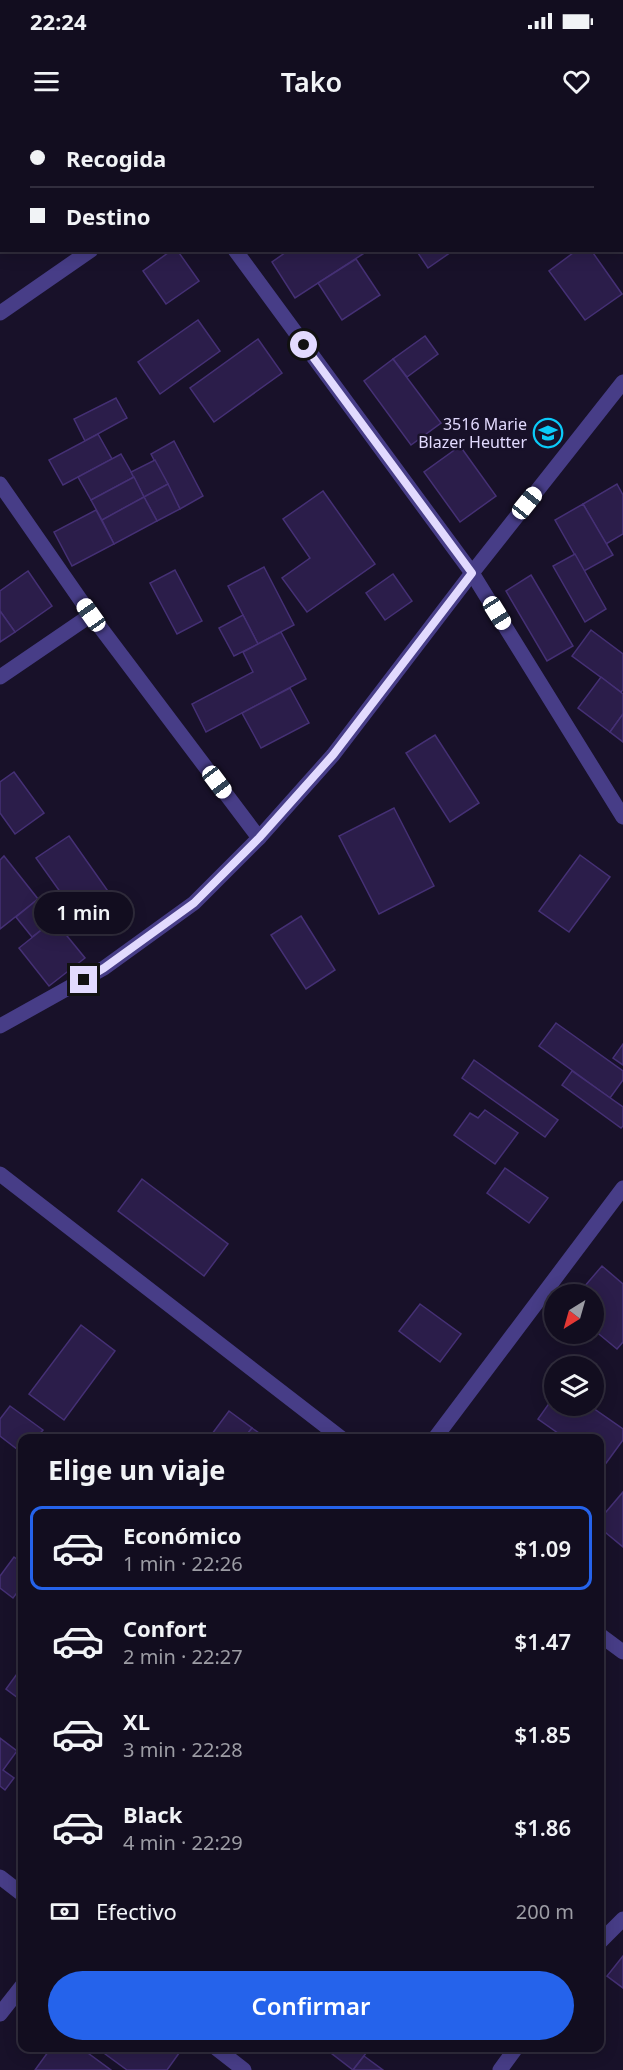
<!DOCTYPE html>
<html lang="es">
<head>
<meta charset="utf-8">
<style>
  body { margin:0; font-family:"Noto Sans",sans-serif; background:#1b1628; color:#f1f3f6; height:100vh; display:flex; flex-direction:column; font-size:22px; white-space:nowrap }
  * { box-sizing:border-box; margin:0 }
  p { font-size:20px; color:#9c9ca4 }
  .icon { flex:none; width:33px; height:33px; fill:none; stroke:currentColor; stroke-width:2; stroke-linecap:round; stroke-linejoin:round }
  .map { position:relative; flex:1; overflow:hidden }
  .details { position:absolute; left:18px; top:1314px; width:586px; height:618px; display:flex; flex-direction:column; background:#120d1f; border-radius:12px; box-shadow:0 3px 15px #0003,0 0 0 2px #312d3d }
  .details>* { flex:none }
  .guide { position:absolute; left:0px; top:0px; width:624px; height:132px; box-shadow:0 3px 15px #0003,0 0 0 2px #312d3d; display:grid; align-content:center; height:132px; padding:0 30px; background:#120d1f }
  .needle { width:39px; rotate:217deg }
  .buttons { position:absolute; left:544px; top:1164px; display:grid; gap:12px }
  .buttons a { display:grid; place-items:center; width:60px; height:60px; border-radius:50%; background:#120d1f; box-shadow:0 3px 15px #0003,0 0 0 2px #312d3d; font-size:30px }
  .end { position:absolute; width:27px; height:27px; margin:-14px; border:8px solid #e2dafe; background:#111; box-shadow:0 0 0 3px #111 }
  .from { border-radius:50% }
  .bubble { position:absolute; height:42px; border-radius:21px; background:#120d1f; box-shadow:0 3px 15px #0003,0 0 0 2px #312d3d; font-size:20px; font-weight:600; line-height:42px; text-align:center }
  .car { position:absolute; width:18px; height:36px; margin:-18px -9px; border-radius:8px; box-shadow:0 0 4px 2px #0007; background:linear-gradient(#fff 24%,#345 0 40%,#fff 0 76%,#345 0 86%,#fff 0) }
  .guide b { display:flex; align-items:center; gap:21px; height:57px; font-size:22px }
  .guide b+b { border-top:2px solid #312d3d }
  .guide i { width:15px; height:15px; background:#f1f3f6 }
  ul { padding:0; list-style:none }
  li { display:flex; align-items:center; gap:18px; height:84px; margin:0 12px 9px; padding:0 18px; border:3px solid transparent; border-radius:12px }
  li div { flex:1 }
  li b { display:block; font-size:22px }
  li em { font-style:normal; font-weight:600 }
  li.current { border-color:#2563eb }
  li>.icon { width:54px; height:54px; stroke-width:1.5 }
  h2 { padding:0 30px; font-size:27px; line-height:72px }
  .pay { display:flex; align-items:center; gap:15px; height:66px; padding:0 30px; font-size:22px }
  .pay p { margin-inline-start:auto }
  .primary-button { display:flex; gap:12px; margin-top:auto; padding:12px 30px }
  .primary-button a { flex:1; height:69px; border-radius:36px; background:#2563eb; color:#fff; font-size:24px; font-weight:600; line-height:69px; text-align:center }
  .status { display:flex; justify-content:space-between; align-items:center; height:42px; padding:0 30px; background:#120d1f; direction:ltr }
  .status svg { height:16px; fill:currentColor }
  header { display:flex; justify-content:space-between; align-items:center; height:78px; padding:0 30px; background:#120d1f; font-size:27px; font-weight:600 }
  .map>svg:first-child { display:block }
</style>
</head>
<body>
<div class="status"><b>22:24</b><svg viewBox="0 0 49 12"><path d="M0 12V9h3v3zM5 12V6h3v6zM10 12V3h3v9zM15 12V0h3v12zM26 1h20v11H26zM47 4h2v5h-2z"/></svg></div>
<header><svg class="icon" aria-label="menu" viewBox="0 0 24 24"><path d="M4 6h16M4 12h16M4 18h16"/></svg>Tako<svg class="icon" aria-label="heart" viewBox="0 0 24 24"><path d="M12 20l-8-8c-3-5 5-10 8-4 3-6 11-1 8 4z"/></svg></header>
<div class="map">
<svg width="623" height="1950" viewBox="0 0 623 1950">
  <rect width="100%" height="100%" fill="#181129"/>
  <g fill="#2b1d4a" stroke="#453075" stroke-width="1.5">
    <polygon points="172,130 177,130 199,161 166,184 143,151"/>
    <polygon points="289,130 369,130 295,178 272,142"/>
    <polygon points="416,130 454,130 428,148"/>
    <polygon points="577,130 591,130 622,174 585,200 549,151"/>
    <polygon points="356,139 380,175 342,200 318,163"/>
    <polygon points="198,200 220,231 160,274 138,242"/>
    <polygon points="425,216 438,234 407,257 393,239"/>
    <polygon points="258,219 282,253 214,302 190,268"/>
    <polygon points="393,239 441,303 411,325 364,261"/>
    <polygon points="116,278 127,298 85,321 74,299"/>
    <polygon points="98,314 112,339 63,365 49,340"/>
    <polygon points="174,321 203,376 180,389 151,334"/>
    <polygon points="460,326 496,376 460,402 424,352"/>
    <polygon points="121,334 134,357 91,380 78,357"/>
    <polygon points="155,340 168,364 144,377 131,352"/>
    <polygon points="134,357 144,377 102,400 91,380"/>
    <polygon points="168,364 180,389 157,401 144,377"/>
    <polygon points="617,364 623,375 623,414 606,424 583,384"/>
    <polygon points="323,371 375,444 307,492 282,458 310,438 283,399"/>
    <polygon points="144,377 157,401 114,424 102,400"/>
    <polygon points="583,384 613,435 584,451 555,400"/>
    <polygon points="96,390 114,424 72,446 54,412"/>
    <polygon points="575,434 606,489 585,502 553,446"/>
    <polygon points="264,447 294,505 258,524 228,466"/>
    <polygon points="175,450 202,501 177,514 150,463"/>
    <polygon points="28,451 52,486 15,512 0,491 0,471"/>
    <polygon points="393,454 412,481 385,500 366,473"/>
    <polygon points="531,455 573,526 547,541 506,471"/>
    <polygon points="0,491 15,512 0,522"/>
    <polygon points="243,495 258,524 234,536 219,508"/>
    <polygon points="591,510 623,534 623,570 621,572 572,536"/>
    <polygon points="281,512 306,559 206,612 192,584 253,552 243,532"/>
    <polygon points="601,557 623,574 623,594 610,612 578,588"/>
    <polygon points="290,568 309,603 261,628 242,593"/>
    <polygon points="623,594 623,622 610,612"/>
    <polygon points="435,615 479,683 450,702 406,633"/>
    <polygon points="14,652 44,693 15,714 0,693 0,662"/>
    <polygon points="394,688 434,766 379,794 339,716"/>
    <polygon points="69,716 110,774 78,797 36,738"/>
    <polygon points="580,735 610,757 569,812 539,791"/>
    <polygon points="4,736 38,779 0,809 0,740"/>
    <polygon points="38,779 54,800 32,817 16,797"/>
    <polygon points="301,796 335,850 306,869 271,815"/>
    <polygon points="54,800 85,838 49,866 19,828"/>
    <polygon points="556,903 623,951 623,960 610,978 539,926"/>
    <polygon points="623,924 623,945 613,938"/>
    <polygon points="474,940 558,1000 545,1017 462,958"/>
    <polygon points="572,951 623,987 623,1006 621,1008 562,965"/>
    <polygon points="485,990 518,1013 495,1044 454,1015 470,993 478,998"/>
    <polygon points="505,1048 548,1078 529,1103 487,1073"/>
    <polygon points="142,1059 228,1124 204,1156 118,1091"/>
    <polygon points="602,1146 623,1164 623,1222 617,1229 594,1210 594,1174 578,1174"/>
    <polygon points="420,1184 461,1214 440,1242 399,1211"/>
    <polygon points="81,1205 115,1231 64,1300 29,1274"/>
    <polygon points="555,1275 555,1286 590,1286 623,1309 623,1320 604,1346 600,1343 600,1318 565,1318 538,1299"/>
    <polygon points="10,1286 43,1310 36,1318 22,1318 22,1333 0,1316 0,1299"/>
    <polygon points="229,1291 252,1308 244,1318 209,1318"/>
    <polygon points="252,1308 266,1318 244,1318"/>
    <polygon points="623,1372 623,1427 600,1408 600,1399"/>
    <polygon points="14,1437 22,1443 22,1466 13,1478 0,1468 0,1456"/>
    <polygon points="22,1547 22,1581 6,1569"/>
    <polygon points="0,1618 17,1631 3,1650 14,1658 5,1670 0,1666"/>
    <polygon points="623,1836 623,1868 607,1856"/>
    <polygon points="51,1928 81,1928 111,1950 35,1950"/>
    <polygon points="97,1928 180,1928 182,1929 167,1950 127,1950"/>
    <polygon points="335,1928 370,1928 353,1950 331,1933"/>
    <polygon points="364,1936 383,1950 353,1950"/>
  </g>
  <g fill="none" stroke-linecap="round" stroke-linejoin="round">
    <g stroke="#473d87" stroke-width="15">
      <polyline points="138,0 139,2"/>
      <polyline points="281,2 283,0"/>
      <polyline points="235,130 472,453 623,697"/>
      <polyline points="0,193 91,130"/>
      <polyline points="0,364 91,495 259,718"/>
      <polyline points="0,557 91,495"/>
      <polyline points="0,906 104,848 194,783 259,718 333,635 472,453 623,262"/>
      <polyline points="0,1054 341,1318"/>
      <polyline points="435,1318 623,1068"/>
      <polyline points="600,1515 623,1532"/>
      <polyline points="0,1757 22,1774"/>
      <polyline points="600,1822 623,1799"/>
      <polyline points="0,1894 22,1866"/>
      <polyline points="216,1928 244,1950"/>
      <polyline points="500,1950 516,1928"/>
    </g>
  </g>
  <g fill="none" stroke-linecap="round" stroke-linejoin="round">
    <polyline stroke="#e2dafe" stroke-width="8" points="84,860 104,848 194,783 259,718 333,635 472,453 304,225"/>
  </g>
  <defs>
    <g id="school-ring" transform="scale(1.5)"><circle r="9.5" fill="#181129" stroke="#0bcaf9" stroke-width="1.5"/><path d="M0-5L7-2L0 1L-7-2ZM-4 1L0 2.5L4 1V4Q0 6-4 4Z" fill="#0bcaf9"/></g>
  </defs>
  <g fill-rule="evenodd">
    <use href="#school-ring" x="548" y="313"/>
  </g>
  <g text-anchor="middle" stroke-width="5" stroke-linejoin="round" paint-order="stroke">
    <g font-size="16" fill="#e2dafe" stroke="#181129" text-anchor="end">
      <text x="527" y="310">3516 Marie<tspan x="527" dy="18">Blazer Heutter</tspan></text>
    </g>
  </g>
</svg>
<div class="buttons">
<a><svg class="needle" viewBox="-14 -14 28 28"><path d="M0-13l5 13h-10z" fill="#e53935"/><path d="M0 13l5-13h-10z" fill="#9c9ca4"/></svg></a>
<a><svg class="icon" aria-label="layers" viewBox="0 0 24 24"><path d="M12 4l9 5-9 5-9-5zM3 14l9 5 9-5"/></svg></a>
</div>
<i class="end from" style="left:304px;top:225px"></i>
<i class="end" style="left:84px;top:860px"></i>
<div class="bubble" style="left:34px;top:772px;width:99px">1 min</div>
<i class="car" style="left:527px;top:383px;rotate:39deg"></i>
<i class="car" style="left:497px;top:493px;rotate:148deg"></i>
<i class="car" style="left:91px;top:495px;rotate:325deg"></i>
<i class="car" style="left:217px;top:662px;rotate:143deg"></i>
<div class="guide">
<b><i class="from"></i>Recogida</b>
<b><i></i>Destino</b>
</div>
<section class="details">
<h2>Elige un viaje</h2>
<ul>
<li class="current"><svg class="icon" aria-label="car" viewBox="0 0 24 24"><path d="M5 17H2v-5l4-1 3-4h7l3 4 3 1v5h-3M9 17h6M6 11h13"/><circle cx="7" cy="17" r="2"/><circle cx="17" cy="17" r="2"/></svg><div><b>Económico</b><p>1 min · 22:26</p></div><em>$1.09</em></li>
<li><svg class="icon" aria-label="car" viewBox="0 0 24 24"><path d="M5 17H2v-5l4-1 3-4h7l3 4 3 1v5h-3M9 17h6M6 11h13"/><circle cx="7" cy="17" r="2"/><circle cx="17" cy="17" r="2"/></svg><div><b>Confort</b><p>2 min · 22:27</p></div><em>$1.47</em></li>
<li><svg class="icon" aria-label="car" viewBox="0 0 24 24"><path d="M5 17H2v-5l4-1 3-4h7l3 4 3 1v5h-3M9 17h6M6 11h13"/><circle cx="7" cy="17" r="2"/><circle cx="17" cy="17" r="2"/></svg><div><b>XL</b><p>3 min · 22:28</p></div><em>$1.85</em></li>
<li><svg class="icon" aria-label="car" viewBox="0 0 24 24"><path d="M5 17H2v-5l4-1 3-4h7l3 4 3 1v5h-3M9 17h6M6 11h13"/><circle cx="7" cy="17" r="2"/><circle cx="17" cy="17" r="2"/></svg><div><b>Black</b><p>4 min · 22:29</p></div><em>$1.86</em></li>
</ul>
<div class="pay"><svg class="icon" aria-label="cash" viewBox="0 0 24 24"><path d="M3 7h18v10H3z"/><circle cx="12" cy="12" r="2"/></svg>Efectivo<p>200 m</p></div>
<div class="primary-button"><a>Confirmar</a></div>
</section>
</div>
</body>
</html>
